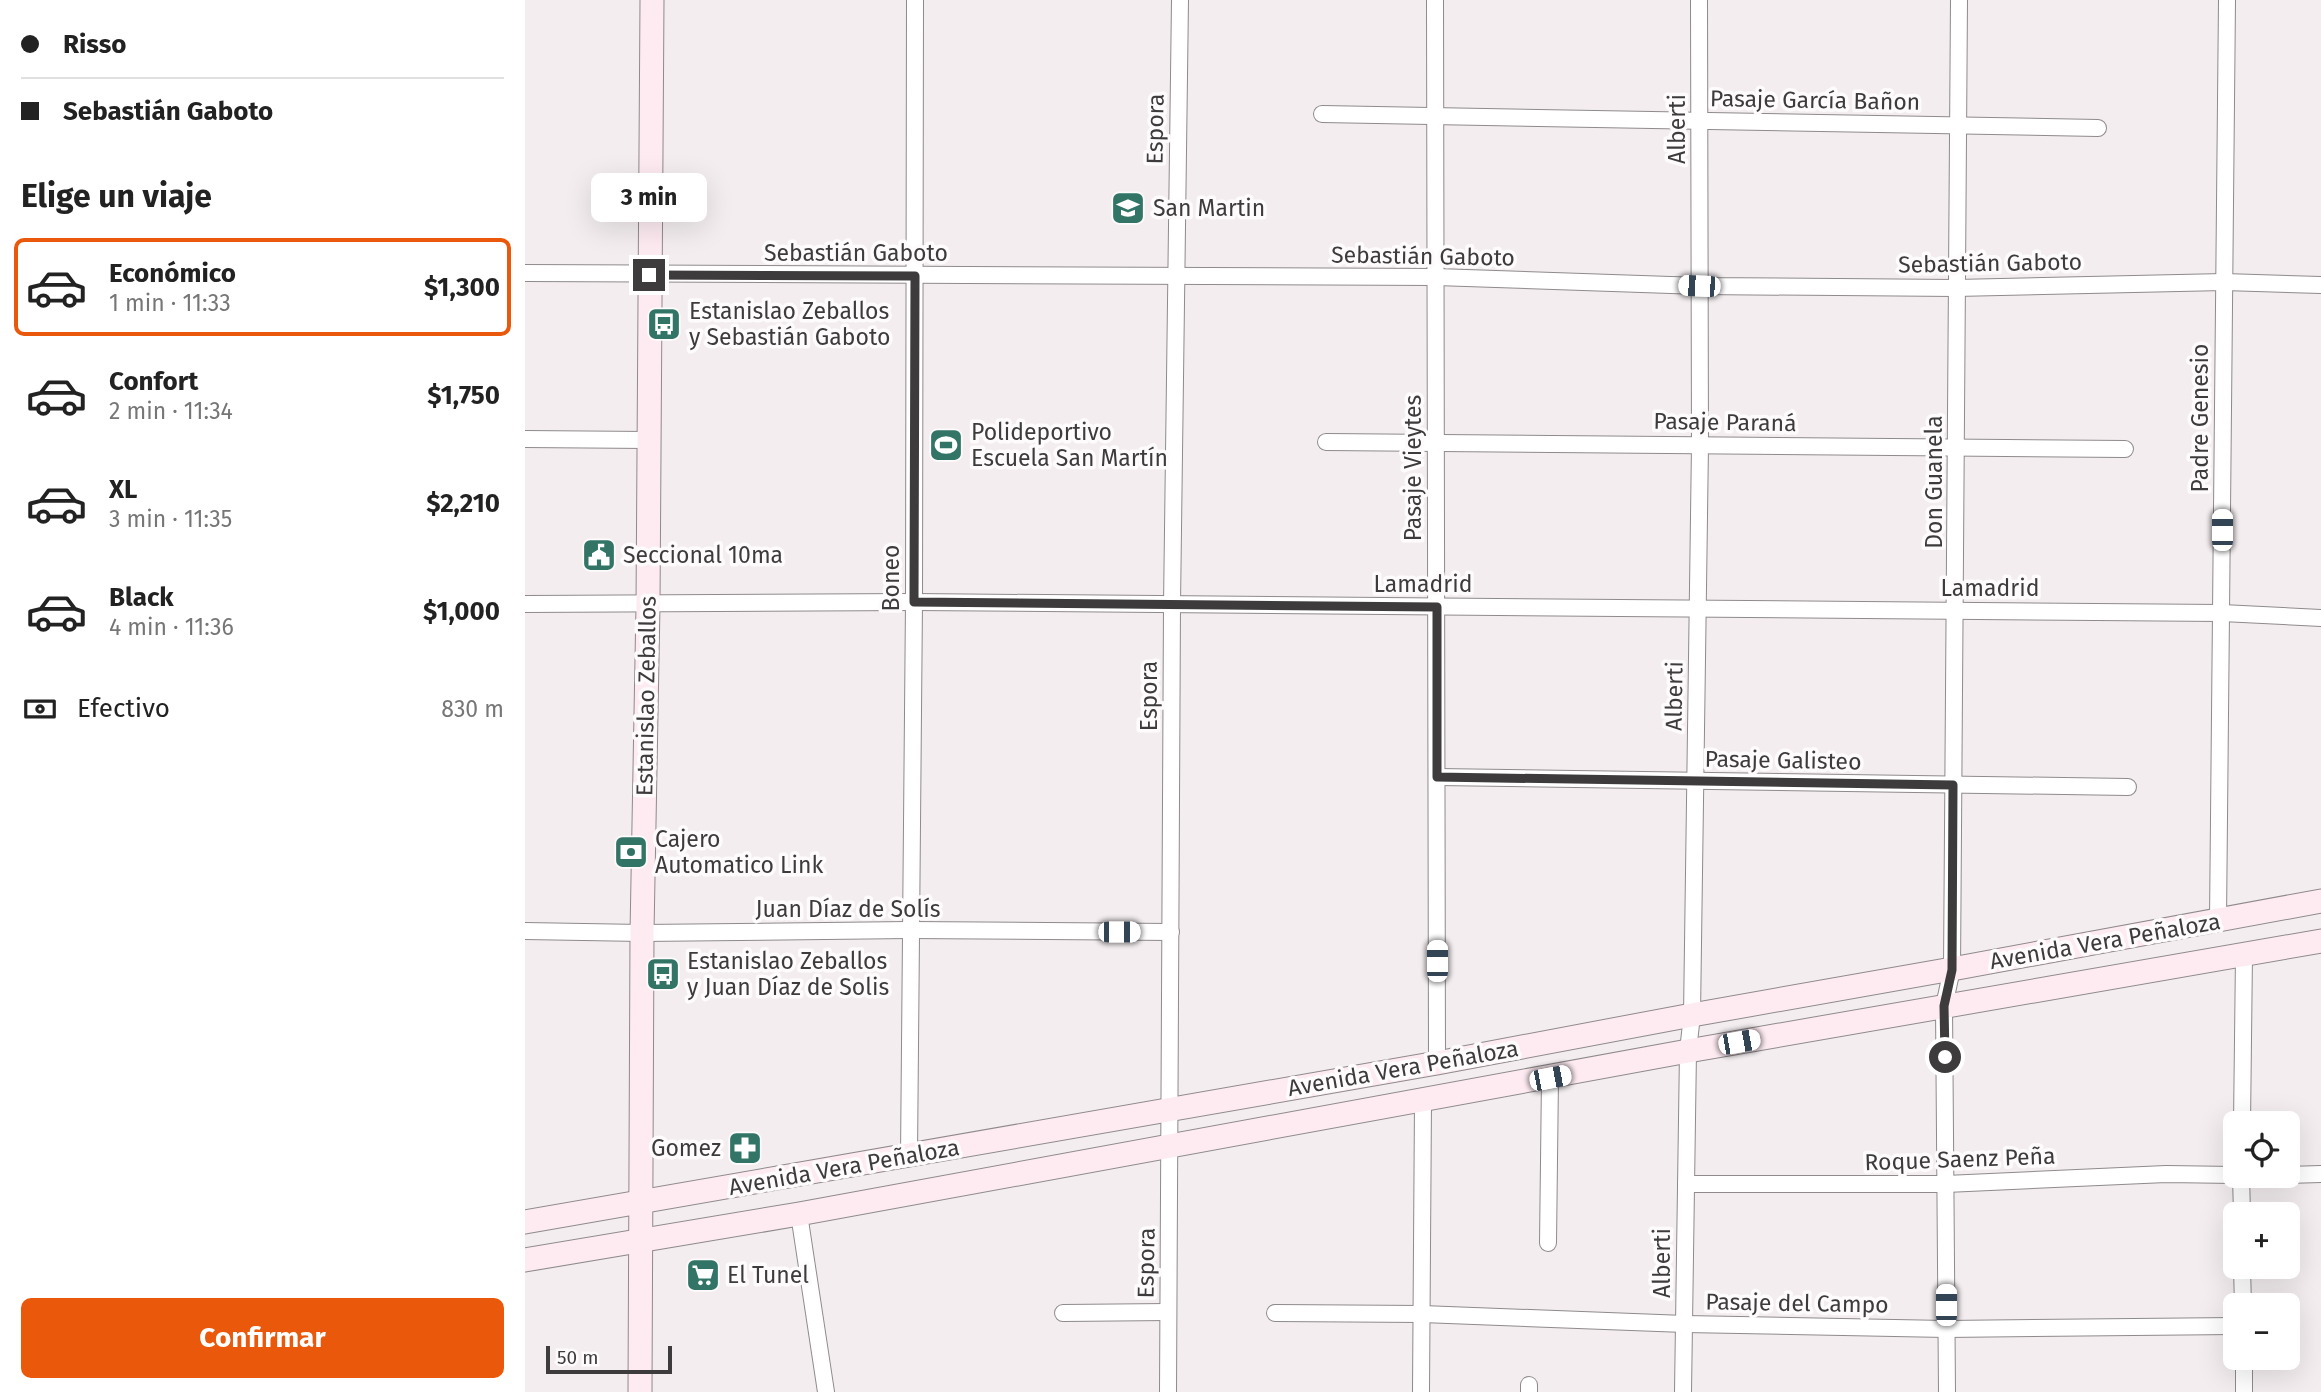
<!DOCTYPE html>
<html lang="es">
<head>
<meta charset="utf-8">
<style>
  body { margin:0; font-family:"Fira Sans",sans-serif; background:#f6f6f6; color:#222; height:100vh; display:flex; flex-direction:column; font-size:26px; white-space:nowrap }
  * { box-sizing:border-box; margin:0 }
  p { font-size:23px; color:#767676 }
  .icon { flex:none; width:38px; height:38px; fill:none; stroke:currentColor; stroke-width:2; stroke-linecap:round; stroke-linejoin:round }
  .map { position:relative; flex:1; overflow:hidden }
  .side { display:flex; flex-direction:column; background:#fff; width:525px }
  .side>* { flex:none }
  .banner { display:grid; align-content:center; height:154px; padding:0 21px; background:#fff }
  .fabs { position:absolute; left:1698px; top:1111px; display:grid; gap:14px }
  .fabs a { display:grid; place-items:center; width:77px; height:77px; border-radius:10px; background:#fff; box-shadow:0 7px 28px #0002; font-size:35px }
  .scale { position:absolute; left:21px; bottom:18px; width:126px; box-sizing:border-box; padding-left:7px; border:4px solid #3d3b3b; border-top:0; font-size:19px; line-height:24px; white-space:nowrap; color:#3d3b3b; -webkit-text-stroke:5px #fefbfc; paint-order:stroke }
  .end { position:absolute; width:32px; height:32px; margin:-16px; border:9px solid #3d3b3b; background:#fff; box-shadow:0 0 0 4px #fff }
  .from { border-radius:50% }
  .bubble { position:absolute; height:49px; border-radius:10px; background:#fff; box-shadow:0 7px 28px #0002; font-size:23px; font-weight:700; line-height:49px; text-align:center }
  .car { position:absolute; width:21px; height:42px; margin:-21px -10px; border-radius:9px; box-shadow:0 0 5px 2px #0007; background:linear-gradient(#fff 24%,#345 0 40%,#fff 0 76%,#345 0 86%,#fff 0) }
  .banner b { display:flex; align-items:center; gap:24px; height:66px; font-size:26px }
  .banner b+b { border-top:2px solid #e0e0e0 }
  .banner i { width:18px; height:18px; background:#222 }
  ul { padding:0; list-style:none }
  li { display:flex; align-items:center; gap:21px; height:98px; margin:0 14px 10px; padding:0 7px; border:4px solid transparent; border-radius:10px }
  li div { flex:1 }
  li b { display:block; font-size:26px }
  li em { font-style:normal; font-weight:700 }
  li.active { border-color:#ea580c }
  li>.icon { width:63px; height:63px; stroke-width:1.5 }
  h2 { padding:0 21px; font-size:32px; line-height:84px }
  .pay { display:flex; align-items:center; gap:18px; height:77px; padding:0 21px; font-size:26px }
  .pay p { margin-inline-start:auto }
  .primary-button { display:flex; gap:14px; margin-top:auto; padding:14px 21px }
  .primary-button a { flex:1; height:80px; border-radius:10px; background:#ea580c; color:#fff; font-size:28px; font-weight:700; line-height:80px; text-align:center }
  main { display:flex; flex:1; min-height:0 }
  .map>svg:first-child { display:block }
</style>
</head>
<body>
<main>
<section class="side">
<div class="banner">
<b><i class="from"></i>Risso</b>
<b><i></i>Sebastián Gaboto</b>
</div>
<h2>Elige un viaje</h2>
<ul>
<li class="active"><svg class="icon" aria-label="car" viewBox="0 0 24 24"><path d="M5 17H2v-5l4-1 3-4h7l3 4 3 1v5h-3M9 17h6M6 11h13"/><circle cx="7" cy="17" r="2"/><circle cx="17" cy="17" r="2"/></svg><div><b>Económico</b><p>1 min · 11:33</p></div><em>$1,300</em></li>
<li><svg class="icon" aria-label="car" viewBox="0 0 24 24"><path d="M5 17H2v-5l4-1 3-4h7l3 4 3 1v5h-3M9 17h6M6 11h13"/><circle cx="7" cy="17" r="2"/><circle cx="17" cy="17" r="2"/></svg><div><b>Confort</b><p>2 min · 11:34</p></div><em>$1,750</em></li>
<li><svg class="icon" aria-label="car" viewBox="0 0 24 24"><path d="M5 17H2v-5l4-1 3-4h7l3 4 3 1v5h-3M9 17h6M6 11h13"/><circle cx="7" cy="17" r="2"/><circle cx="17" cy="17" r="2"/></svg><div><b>XL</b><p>3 min · 11:35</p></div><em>$2,210</em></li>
<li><svg class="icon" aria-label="car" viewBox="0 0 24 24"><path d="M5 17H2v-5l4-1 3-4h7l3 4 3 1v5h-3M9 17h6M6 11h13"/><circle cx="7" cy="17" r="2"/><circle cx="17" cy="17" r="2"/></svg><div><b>Black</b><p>4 min · 11:36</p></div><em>$1,000</em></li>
</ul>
<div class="pay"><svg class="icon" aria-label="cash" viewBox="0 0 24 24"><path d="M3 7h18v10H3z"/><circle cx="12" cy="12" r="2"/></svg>Efectivo<p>830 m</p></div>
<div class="primary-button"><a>Confirmar</a></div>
</section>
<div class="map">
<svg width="1796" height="1392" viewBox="0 0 1796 1392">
  <rect width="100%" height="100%" fill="#f3edef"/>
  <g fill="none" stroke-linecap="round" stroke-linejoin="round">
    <g stroke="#8f8a8b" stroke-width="18">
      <g id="street">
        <polyline points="910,0 912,1063"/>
        <polyline points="797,114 1573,128"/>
        <polyline points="0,273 911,277 1175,286 1431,288 1699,282 1796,285"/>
        <polyline points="0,439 123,440"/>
        <polyline points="801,442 1600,449"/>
        <polyline points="0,604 389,602 1697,613 1796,618"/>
        <polyline points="912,777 1603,787"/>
        <polyline points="1693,920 1702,0"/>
        <polyline points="0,931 117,933 384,930 646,932"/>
        <polyline points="1717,1124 1719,955"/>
        <polyline points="384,1156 389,602 390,0"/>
        <polyline points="1762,1175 1796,1174"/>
        <polyline points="1716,1176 1717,1214"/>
        <polyline points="1161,1184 1421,1184 1641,1174 1710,1175"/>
        <polyline points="274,1214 301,1392"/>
        <polyline points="1023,1243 1025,1078"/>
        <polyline points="1717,1267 1718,1306"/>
        <polyline points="538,1313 643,1312"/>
        <polyline points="750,1313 897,1314 1160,1324 1421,1329 1710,1326"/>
        <polyline points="1719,1358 1719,1392"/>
        <polyline points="1004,1385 1004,1392"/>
        <polyline points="643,1392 647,605 655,0"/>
        <polyline points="896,1392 898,1101"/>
        <polyline points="1158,1392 1163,1051 1167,1015 1175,445 1174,0"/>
        <polyline points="1422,1392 1419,1006 1427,969 1434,0"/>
      </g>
    </g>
    <g stroke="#8f8a8b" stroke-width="25">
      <g id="secondary">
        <polyline points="0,1222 912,1063 1167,1015 1427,969 1796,901"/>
        <polyline points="0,1260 274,1214 1163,1051 1796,941"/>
        <polyline points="115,1392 117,933 123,605 127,0"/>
      </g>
    </g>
    <use href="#street" stroke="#fff" stroke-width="16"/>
    <use href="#secondary" stroke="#fdebf1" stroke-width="23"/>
  </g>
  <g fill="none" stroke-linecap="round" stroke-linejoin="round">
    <polyline stroke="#3d3b3b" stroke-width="9" points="124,275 390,276 389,602 912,607 912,777 1428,785 1427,970 1419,1006 1420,1057"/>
  </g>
  <defs>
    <g id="school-square" transform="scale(1.75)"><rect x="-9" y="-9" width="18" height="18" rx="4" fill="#327566" stroke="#fefbfc"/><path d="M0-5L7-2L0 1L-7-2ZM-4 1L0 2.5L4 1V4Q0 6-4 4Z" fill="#fff"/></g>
    <g id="bus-square" transform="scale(1.75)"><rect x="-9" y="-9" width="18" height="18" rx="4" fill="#327566" stroke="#fefbfc"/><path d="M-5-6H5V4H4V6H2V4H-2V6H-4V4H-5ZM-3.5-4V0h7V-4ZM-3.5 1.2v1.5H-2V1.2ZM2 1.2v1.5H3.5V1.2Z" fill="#fff"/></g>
    <g id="stadium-square" transform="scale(1.75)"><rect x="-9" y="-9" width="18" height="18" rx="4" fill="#327566" stroke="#fefbfc"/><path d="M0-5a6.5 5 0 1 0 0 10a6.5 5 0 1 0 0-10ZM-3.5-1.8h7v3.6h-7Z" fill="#fff"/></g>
    <g id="civic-square" transform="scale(1.75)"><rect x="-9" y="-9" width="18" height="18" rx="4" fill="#327566" stroke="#fefbfc"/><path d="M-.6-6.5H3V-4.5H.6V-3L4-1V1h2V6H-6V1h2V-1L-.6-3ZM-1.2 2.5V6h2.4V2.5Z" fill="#fff"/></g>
    <g id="bank-square" transform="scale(1.75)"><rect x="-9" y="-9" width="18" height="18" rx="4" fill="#327566" stroke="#fefbfc"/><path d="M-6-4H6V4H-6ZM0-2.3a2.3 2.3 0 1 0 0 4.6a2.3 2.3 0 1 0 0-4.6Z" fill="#fff"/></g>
    <g id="pharmacy-square" transform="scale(1.75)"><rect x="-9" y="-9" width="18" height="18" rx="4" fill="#327566" stroke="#fefbfc"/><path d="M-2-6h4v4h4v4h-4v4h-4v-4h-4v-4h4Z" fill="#fff"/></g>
    <g id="supermarket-square" transform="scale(1.75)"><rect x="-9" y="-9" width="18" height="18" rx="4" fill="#327566" stroke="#fefbfc"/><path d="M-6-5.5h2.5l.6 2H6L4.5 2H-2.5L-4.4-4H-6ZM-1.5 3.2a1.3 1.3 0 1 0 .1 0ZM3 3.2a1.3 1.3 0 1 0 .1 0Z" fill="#fff"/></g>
  </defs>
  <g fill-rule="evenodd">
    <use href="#school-square" x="603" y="208"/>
    <use href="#bus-square" x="139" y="324"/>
    <use href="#stadium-square" x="421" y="445"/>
    <use href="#civic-square" x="74" y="555"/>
    <use href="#bank-square" x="106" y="852"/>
    <use href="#bus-square" x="138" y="974"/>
    <use href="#pharmacy-square" x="220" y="1148"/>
    <use href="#supermarket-square" x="178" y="1275"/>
  </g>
  <g text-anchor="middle" stroke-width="7" stroke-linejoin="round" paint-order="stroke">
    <g font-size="23" fill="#3d3b3b" stroke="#fefbfc">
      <text transform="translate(1290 100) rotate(1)" y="8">Pasaje García Bañon</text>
      <text transform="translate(630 129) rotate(-89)" y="8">Espora</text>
      <text transform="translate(1152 129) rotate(-90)" y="8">Alberti</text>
      <text x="331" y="261">Sebastián Gaboto</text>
      <text transform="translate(898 256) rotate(1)" y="8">Sebastián Gaboto</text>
      <text transform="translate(1465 263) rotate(-1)" y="8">Sebastián Gaboto</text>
      <text transform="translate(1675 418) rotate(-90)" y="8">Padre Genesio</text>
      <text transform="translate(1200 422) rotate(1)" y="8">Pasaje Paraná</text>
      <text transform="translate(888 468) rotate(-90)" y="8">Pasaje Vieytes</text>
      <text transform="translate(1409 482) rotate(-90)" y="8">Don Guanela</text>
      <text transform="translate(366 578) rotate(-90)" y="8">Boneo</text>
      <text x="898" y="592">Lamadrid</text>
      <text x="1465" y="596">Lamadrid</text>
      <text transform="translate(121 696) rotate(-89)" y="8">Estanislao Zeballos</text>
      <text transform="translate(624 696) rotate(-90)" y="8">Espora</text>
      <text transform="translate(1149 696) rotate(-89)" y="8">Alberti</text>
      <text transform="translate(1258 760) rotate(1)" y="8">Pasaje Galisteo</text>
      <text x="323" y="917">Juan Díaz de Solís</text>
      <text transform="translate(1580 941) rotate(-10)" y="8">Avenida Vera Peñaloza</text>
      <text transform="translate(878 1068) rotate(-10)" y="8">Avenida Vera Peñaloza</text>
      <text transform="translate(1435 1159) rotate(-2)" y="8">Roque Saenz Peña</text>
      <text transform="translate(319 1167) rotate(-10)" y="8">Avenida Vera Peñaloza</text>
      <text transform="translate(621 1263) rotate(-89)" y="8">Espora</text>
      <text transform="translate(1137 1263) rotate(-90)" y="8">Alberti</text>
      <text transform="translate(1272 1303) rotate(1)" y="8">Pasaje del Campo</text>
    </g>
    <g font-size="23" fill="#3d3b3b" stroke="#fefbfc" text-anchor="start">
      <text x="628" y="216">San Martin</text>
      <text x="164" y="319">Estanislao Zeballos<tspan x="164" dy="26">y Sebastián Gaboto</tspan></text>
      <text x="446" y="440">Polideportivo<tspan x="446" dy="26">Escuela San Martín</tspan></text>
      <text x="98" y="563">Seccional 10ma</text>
      <text x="130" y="847">Cajero<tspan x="130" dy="26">Automatico Link</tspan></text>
      <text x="162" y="969">Estanislao Zeballos<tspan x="162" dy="26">y Juan Díaz de Solis</tspan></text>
      <text x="196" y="1156" text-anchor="end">Gomez</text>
      <text x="202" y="1283">El Tunel</text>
    </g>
  </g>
</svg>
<div class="fabs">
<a><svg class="icon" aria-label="locate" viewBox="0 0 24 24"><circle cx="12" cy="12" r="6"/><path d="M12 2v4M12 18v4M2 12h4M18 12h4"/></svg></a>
<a>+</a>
<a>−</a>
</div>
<div class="scale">50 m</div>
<i class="end from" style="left:1420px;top:1057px"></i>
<i class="end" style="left:124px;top:275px"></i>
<div class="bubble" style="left:66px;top:173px;width:116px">3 min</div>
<i class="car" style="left:1174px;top:286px;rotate:272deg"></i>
<i class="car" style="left:1697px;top:530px;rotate:0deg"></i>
<i class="car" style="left:594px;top:932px;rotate:90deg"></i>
<i class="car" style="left:912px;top:961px;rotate:0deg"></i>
<i class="car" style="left:1214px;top:1042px;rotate:80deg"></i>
<i class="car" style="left:1025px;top:1078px;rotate:79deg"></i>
<i class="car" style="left:1421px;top:1305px;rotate:0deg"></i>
</div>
</main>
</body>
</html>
